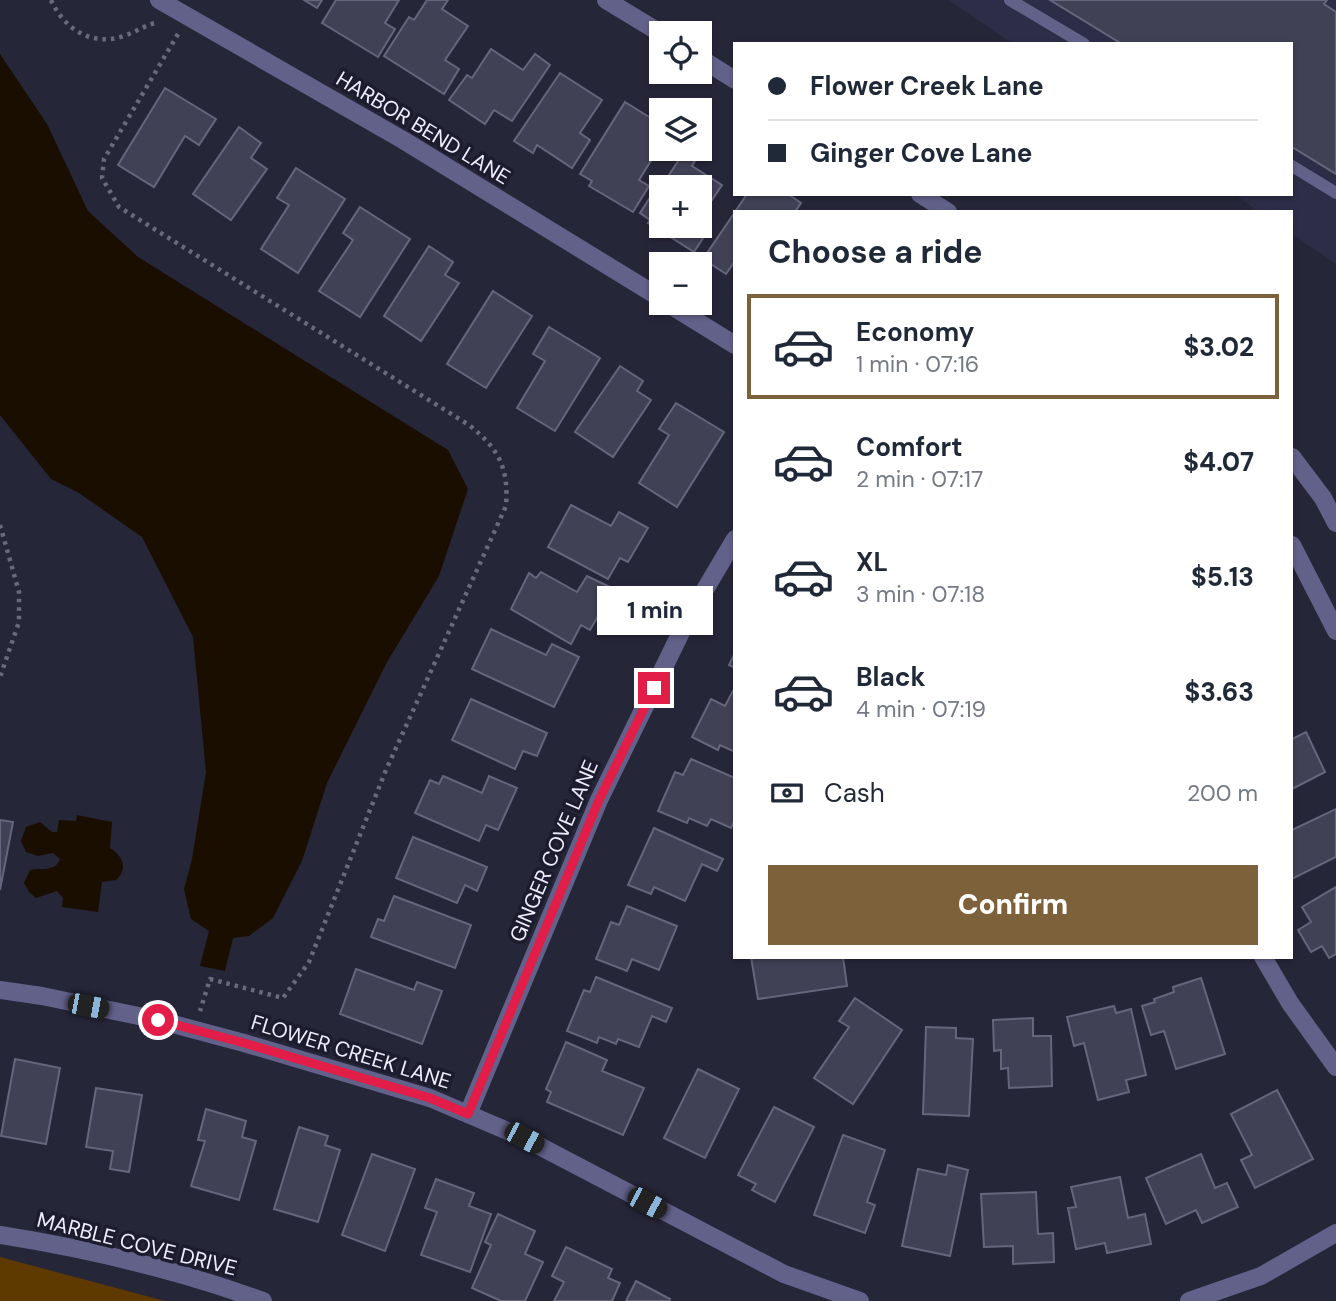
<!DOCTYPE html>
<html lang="en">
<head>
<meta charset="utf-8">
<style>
  body { margin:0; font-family:"DM Sans",sans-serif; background:#f6f6f7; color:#1f2937; height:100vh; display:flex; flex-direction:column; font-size:26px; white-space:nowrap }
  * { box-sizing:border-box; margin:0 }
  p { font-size:23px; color:#747a83 }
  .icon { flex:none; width:38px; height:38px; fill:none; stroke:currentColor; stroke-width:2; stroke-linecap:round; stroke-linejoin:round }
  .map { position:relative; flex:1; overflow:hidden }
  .details { position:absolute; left:733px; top:210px; width:560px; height:749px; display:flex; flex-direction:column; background:#fff; border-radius:0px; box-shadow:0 2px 5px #0004 }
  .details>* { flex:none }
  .top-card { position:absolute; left:733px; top:42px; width:560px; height:154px; border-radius:0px; box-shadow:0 2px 5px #0004; display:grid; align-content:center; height:154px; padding:0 35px; background:#fff }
  .tools { position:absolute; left:649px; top:21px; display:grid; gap:14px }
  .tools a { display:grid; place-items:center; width:63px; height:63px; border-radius:0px; background:#fff; box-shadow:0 2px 5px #0004; font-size:35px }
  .end { position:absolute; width:32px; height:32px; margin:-16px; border:9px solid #e11d48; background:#fff; box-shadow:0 0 0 4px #fff }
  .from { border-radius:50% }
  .bubble { position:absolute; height:49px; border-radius:0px; background:#fff; box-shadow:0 2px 5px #0004; font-size:23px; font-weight:800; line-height:49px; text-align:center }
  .car { position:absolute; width:21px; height:42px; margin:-21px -10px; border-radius:9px; box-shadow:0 0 5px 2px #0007; background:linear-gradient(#222 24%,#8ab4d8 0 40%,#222 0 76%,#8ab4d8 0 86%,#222 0) }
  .top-card b { display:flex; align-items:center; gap:24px; height:66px; font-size:26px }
  .top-card b+b { border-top:2px solid #e0e1e3 }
  .top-card i { width:18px; height:18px; background:#1f2937 }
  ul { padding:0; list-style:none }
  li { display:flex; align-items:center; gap:21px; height:105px; margin:0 14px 10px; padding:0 21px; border:4px solid transparent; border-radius:0px }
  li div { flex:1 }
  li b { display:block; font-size:26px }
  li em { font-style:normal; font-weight:800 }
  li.selected { border-color:#7d613b }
  li>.icon { width:63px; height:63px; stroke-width:1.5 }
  h2 { padding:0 35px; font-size:32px; line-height:84px }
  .pay { display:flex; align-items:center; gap:18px; height:77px; padding:0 35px; font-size:26px }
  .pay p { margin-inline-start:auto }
  .cta { display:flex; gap:14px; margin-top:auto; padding:14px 35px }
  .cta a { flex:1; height:80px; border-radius:0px; background:#7d613b; color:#fff; font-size:28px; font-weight:800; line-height:80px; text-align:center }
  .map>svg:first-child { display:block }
</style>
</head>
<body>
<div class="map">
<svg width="1336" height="1301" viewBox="0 0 1336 1301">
  <rect width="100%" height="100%" fill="#262639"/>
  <polygon fill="#2e2d47" points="949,0 1336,0 1336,264 1292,234 1292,212 1259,212 1234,194 1292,194 1292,44 1013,44"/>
  <polygon fill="#5e3900" points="0,1257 165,1301 0,1301"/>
  <g fill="#1a0e01">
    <polygon points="0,54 47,124 88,211 138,257 448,450 468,489 439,576 387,662 327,783 302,861 273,918 249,936 233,938 225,971 200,966 209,931 191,919 184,889 192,859 206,772 193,637 142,537 79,493 51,479 0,415"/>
    <path d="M77,815L112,822L110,848C122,855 129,869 116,880L102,882L98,912L62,907L63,898L57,891L36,898L29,892L24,883L30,870C41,867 55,873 60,859L53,853L38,856L26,852L21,841L26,827L40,822L52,832H57L59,820L76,821Z"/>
  </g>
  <g fill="#414156" stroke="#65657c" stroke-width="2">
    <polygon points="304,0 322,0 317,8"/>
    <polygon points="336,0 399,0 385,23 395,29 378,57 322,23"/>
    <polygon points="427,0 448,0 442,9 468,26 445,60 459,69 444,94 384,56 409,17 414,20"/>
    <polygon points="1050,0 1327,0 1324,4 1336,12 1336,174 1292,147 1292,44 1122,44"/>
    <polygon points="491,49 523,70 535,54 550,65 512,121 494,110 485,124 449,100 467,75 472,78"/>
    <polygon points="560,73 602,100 580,133 590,140 572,168 537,145 533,153 514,141"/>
    <polygon points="165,88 216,119 199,145 185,136 154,187 118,165"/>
    <polygon points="625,102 662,125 662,143 639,180 649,186 633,212 589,186 592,181 580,174"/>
    <polygon points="239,127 261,143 251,158 267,169 231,220 193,194"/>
    <polygon points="686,149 691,149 699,154 692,166 722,185 700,218 700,187 662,187 662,226 700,226 700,219 711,226 694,252 648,223 650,220 640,213 664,176 667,178"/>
    <polygon points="296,168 345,199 298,273 261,249 289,205 277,198"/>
    <polygon points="747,194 788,194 801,203 795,212 735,212"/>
    <polygon points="360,207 410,239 360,317 319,291 353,240 343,233"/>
    <polygon points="735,212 735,261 726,274 703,259"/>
    <polygon points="429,246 453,262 445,275 459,283 421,341 384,316"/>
    <polygon points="493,291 532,316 486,388 447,364"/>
    <polygon points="549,327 600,358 555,431 517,408 545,361 533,354"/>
    <polygon points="620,366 643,381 637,391 651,400 613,457 575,432"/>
    <polygon points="676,403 724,432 677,507 639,483 669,435 659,429"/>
    <polygon points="571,505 611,526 619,512 648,528 628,562 620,558 608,579 548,547"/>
    <polygon points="541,572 577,592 587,576 614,589 590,630 581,625 571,644 511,609 529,573 536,578"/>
    <polygon points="491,629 546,655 552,644 579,657 554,707 472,669"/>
    <polygon points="735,653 735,668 729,665"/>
    <polygon points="734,689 735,752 720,745 718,750 692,737 711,699 725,706"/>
    <polygon points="471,699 547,733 537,756 523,751 515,769 452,740"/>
    <polygon points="1306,732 1325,772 1292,789 1292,739"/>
    <polygon points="691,759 735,778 735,819 731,828 711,819 707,826 689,818 687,823 658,811 675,772 683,775"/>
    <polygon points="443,776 482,793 489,776 517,788 498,830 486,825 479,841 415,813 430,780 439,784"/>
    <polygon points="1336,809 1336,857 1292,879 1292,830"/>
    <polygon points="0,820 13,822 0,890"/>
    <polygon points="654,828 723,859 717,871 702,864 685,901 654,887 651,894 628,885"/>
    <polygon points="413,837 487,867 477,891 465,885 457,903 396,878"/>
    <polygon points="1336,887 1336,954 1329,958 1322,946 1311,952 1298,930 1311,922 1302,907"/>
    <polygon points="394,896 471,925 455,968 371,937 378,919 384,921"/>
    <polygon points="627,906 677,926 659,970 632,959 627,971 596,959 611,922 619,925"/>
    <polygon points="751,957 843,957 847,986 758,999"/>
    <polygon points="356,969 414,990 417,982 442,991 422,1044 340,1014"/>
    <polygon points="596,977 672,1008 666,1022 652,1016 639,1047 618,1039 616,1044 599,1037 597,1043 567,1031 584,990 590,992"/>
    <polygon points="1201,978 1225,1054 1176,1069 1164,1031 1151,1035 1142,1006 1155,1002 1154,999 1174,992 1173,987"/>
    <polygon points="855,998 902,1030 853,1104 814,1078 849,1027 839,1021"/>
    <polygon points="1114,1006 1116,1013 1131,1009 1146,1075 1126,1080 1129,1092 1098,1100 1084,1043 1074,1046 1067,1017"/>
    <polygon points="1033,1018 1033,1036 1051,1036 1052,1086 1009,1088 1008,1068 1001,1069 1001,1050 994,1051 993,1020"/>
    <polygon points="926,1027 956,1028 956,1038 973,1039 969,1116 923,1114"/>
    <polygon points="566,1042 607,1060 602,1071 644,1088 623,1135 547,1102 551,1092 546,1089"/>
    <polygon points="15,1059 60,1068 46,1144 1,1136"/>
    <polygon points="698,1069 739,1089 705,1158 664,1138"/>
    <polygon points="96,1088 142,1095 129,1172 110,1169 113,1151 86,1147"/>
    <polygon points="1277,1090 1313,1159 1255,1188 1241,1160 1252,1155 1231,1114"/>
    <polygon points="774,1107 814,1127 775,1202 752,1190 756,1184 738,1175"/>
    <polygon points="206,1109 246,1121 242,1137 256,1141 239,1200 191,1186 205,1141 198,1140"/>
    <polygon points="299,1127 328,1136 325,1145 340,1150 318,1222 274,1209"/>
    <polygon points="843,1135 885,1150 867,1202 875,1205 865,1233 814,1215"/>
    <polygon points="372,1154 415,1169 385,1251 342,1235"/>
    <polygon points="1201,1154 1215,1188 1227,1183 1238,1207 1202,1223 1196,1210 1166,1224 1146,1178"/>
    <polygon points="948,1165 968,1170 950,1256 902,1246 918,1169 946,1175"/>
    <polygon points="1120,1177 1128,1218 1145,1214 1151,1244 1107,1253 1105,1243 1076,1249 1068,1208 1076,1207 1071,1187"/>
    <polygon points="436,1179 474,1193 469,1206 491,1214 470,1272 421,1255 437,1212 425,1208"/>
    <polygon points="1036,1192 1038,1234 1053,1233 1054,1262 1013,1264 1013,1246 984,1247 981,1194"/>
    <polygon points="498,1214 535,1231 525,1254 543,1262 525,1301 501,1301 472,1288 491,1245 485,1242"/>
    <polygon points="566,1247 612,1269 608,1278 620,1283 612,1301 554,1301 564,1282 552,1276"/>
    <polygon points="636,1281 670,1299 669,1301 626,1301"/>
  </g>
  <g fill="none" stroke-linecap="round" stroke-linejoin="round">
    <g stroke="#6a6a7b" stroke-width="4.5" stroke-dasharray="3.5 5" stroke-linecap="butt">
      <path d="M51,0C64,29 92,47 124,36C135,32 144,26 155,23"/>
      <path d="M178,34L104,159L102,178L119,207L469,425C498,448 509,467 506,506L386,770L309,962L283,998L210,979L200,1011"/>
      <polyline points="0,525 19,592 19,622 0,677"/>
    </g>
    <g stroke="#62618a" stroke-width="12">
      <polyline points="1010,0 1084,44"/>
      <polyline points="1292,166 1336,193"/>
    </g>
    <g stroke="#62618a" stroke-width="18">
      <polyline points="159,0 403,140 662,299"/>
      <polyline points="667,303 735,345"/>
      <polyline points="1263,957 1290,1003 1336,1067"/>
      <polyline points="0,990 42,996 158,1020 244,1043 430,1098 524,1138 784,1274 860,1301"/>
      <polyline points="468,1114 599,800 687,620 735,539"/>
      <path d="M0,1235C88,1249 178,1270 263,1301"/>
      <polyline points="1189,1301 1261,1276 1336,1233"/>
    </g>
    <g stroke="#62618a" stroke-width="18">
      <polyline points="606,0 662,34"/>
      <polyline points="700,58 735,80"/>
      <polyline points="920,194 948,212"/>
      <polyline points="1292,457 1323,498 1336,523"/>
      <polyline points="1292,545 1336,631"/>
    </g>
  </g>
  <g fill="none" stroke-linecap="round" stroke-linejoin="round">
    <polyline stroke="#e11d48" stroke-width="9" points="158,1020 244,1043 430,1098 468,1114 599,800 654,688"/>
  </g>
  <g text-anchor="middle" stroke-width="7" stroke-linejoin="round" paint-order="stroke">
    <g font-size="21" fill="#eeeefc" stroke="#1d1c2f">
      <text transform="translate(423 128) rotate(31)" y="7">HARBOR BEND LANE</text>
      <text transform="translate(554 851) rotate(-67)" y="7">GINGER COVE LANE</text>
      <text transform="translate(351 1052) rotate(17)" y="7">FLOWER CREEK LANE</text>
      <text transform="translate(137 1244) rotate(14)" y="7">MARBLE COVE DRIVE</text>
    </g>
  </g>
</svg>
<div class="tools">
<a><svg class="icon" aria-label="locate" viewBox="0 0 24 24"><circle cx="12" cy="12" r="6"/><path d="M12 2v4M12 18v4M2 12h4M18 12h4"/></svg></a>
<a><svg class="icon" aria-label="layers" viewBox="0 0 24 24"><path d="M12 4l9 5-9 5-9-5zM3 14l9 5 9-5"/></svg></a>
<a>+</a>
<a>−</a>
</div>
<i class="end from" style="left:158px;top:1020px"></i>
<i class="end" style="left:654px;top:688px"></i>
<div class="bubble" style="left:597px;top:586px;width:116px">1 min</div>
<i class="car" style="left:88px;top:1006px;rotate:101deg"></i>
<i class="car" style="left:524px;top:1138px;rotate:118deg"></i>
<i class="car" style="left:647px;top:1203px;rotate:118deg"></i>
<div class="top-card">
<b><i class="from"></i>Flower Creek Lane</b>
<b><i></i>Ginger Cove Lane</b>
</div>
<section class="details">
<h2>Choose a ride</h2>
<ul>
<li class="selected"><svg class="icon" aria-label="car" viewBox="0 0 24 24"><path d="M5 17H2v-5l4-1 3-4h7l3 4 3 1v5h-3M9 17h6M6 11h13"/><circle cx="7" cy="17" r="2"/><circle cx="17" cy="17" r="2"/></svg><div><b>Economy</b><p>1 min · 07:16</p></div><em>$3.02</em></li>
<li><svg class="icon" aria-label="car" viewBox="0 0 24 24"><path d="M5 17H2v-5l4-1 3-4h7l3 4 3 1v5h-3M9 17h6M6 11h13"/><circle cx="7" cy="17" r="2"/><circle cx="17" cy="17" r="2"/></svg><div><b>Comfort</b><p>2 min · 07:17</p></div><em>$4.07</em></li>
<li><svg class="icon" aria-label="car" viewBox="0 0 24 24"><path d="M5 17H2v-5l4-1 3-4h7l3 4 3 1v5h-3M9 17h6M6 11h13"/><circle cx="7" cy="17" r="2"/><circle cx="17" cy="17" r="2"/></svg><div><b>XL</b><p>3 min · 07:18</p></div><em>$5.13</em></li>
<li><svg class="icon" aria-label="car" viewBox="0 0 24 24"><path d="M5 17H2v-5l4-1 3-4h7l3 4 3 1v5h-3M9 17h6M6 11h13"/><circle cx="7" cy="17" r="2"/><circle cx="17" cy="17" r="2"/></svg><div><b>Black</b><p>4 min · 07:19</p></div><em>$3.63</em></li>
</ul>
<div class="pay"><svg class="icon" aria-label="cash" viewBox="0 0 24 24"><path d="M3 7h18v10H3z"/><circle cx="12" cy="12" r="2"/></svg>Cash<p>200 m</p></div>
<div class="cta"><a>Confirm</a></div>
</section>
</div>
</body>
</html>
